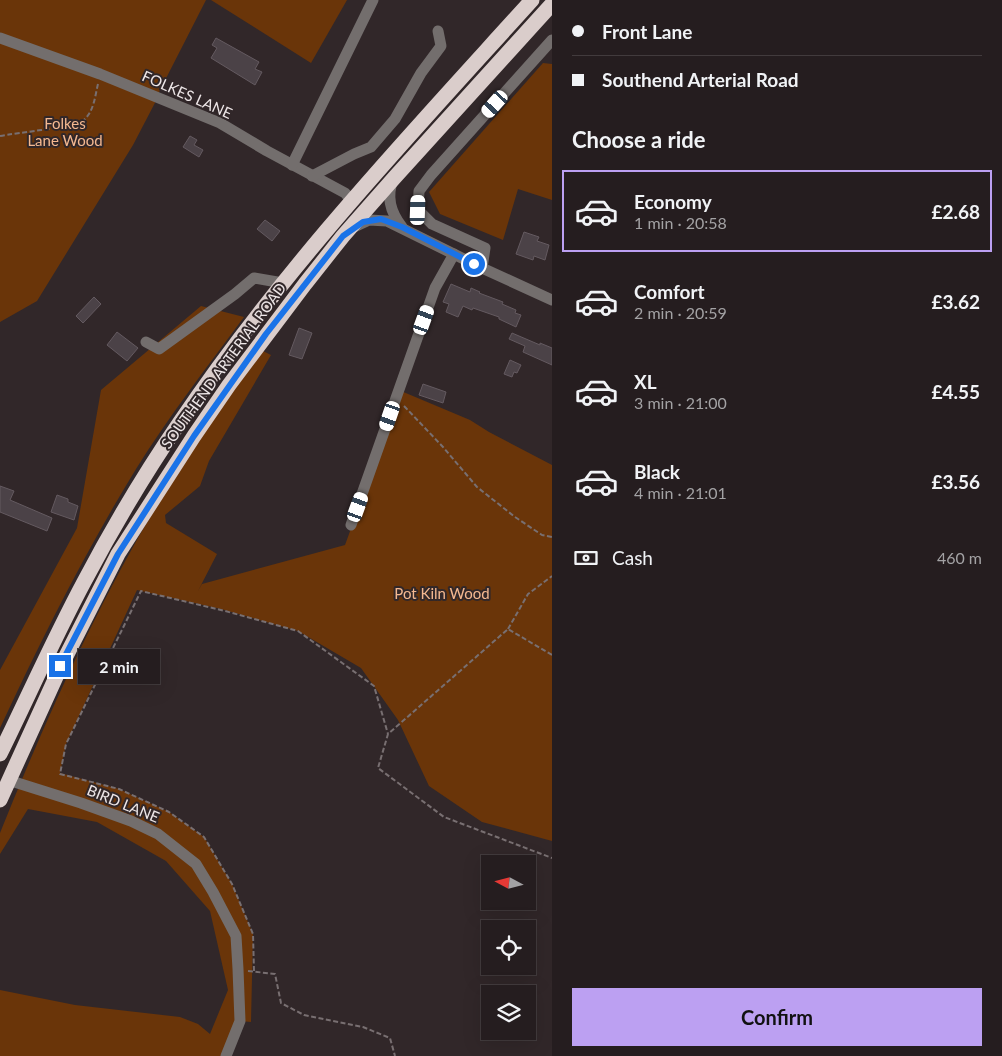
<!DOCTYPE html>
<html lang="en">
<head>
<meta charset="utf-8">
<style>
  body { margin:0; font-family:Lato,sans-serif; background:#2d2628; color:#f1f3f6; height:100vh; display:flex; flex-direction:column; font-size:19px; white-space:nowrap }
  * { box-sizing:border-box; margin:0 }
  p { font-size:16px; color:#a3a2a4 }
  .icon { flex:none; width:28px; height:28px; fill:none; stroke:currentColor; stroke-width:2; stroke-linecap:round; stroke-linejoin:round }
  .map { position:relative; flex:1; overflow:hidden }
  .side { display:flex; flex-direction:column; background:#251d1f; width:450px }
  .side>* { flex:none }
  .guide { display:grid; align-content:center; height:110px; padding:0 20px; background:#251d1f }
  .needle { width:32px; rotate:277deg }
  .fabs { position:absolute; left:481px; top:855px; display:grid; gap:10px }
  .fabs a { display:grid; place-items:center; width:55px; height:55px; border-radius:0px; background:#251d1f; box-shadow:0 5px 20px #0002,0 0 0 1px #423b3d; font-size:25px }
  .end { position:absolute; width:22px; height:22px; margin:-11px; border:6px solid #1a73e8; background:#fff; box-shadow:0 0 0 2px #fff }
  .from { border-radius:50% }
  .bubble { position:absolute; height:35px; border-radius:0px; background:#251d1f; box-shadow:0 5px 20px #0002,0 0 0 1px #423b3d; font-size:16px; font-weight:700; line-height:35px; text-align:center }
  .car { position:absolute; width:15px; height:30px; margin:-15px -8px; border-radius:6px; box-shadow:0 0 4px 1px #0007; background:linear-gradient(#fff 24%,#345 0 40%,#fff 0 76%,#345 0 86%,#fff 0) }
  .guide b { display:flex; align-items:center; gap:18px; height:48px; font-size:19px }
  .guide b+b { border-top:1px solid #423b3d }
  .guide i { width:12px; height:12px; background:#f1f3f6 }
  ul { padding:0; list-style:none }
  li { display:flex; align-items:center; gap:15px; height:82px; margin:0 10px 8px; padding:0 10px; border:2px solid transparent; border-radius:0px }
  li div { flex:1 }
  li b { display:block; font-size:19px }
  li em { font-style:normal; font-weight:700 }
  li.selected { border-color:#bca0f2 }
  li>.icon { width:45px; height:45px; stroke-width:1.5 }
  h2 { padding:0 20px; font-size:22px; line-height:60px }
  .pay { display:flex; align-items:center; gap:12px; height:55px; padding:0 20px; font-size:19px }
  .pay p { margin-inline-start:auto }
  .button { display:flex; gap:10px; margin-top:auto; padding:10px 20px }
  .button a { flex:1; height:58px; border-radius:0px; background:#bca0f2; color:#111; font-size:20px; font-weight:700; line-height:58px; text-align:center }
  main { display:flex; flex:1; min-height:0 }
  .map>svg:first-child { display:block }
</style>
</head>
<body>
<main>
<div class="map">
<svg width="552" height="1056" viewBox="0 0 552 1056">
  <rect width="100%" height="100%" fill="#312729"/>
  <g fill="#6a3509">
    <polygon points="0,0 206,0 157,96 158,97 133,145 37,301 0,322"/>
    <polygon points="211,0 347,0 311,63"/>
    <polygon points="543,63 552,64 552,200 518,189 503,240 440,214 429,192"/>
    <path d="M201,306L244,317C207,367 169,416 136,469C85,552 41,640 0,728V670L77,528L101,390Z"/>
    <path d="M259,349L271,355L209,461L200,486L165,515L166,523L217,554L198,591L202,584L345,545L401,391L470,420L489,432L552,465V841L482,822L429,786L398,720L361,668L298,631L221,609L137,590L66,744L60,773L119,789L169,812L204,837L232,884L253,934L251,1022L240,1021L229,1056H0V990L75,1005L180,1017L198,1024L210,1034L228,990L210,911L166,861L97,822L28,809L0,854V833C48,713 103,592 171,482C198,437 230,393 259,349Z"/>
  </g>
  <g fill="#4b4247" stroke="#645a60">
    <polygon points="216,38 259,62 255,69 262,72 255,85 211,58 217,48 212,45"/>
    <polygon points="190,136 197,140 194,145 203,150 199,157 183,147"/>
    <polygon points="265,220 280,231 272,241 257,229"/>
    <polygon points="524,232 539,237 537,241 549,245 545,260 534,256 533,260 516,254"/>
    <polygon points="451,284 470,292 471,288 480,292 479,293 503,302 502,304 516,310 515,313 521,315 516,327 499,319 499,317 473,308 472,310 463,306 458,317 446,312 449,304 443,302"/>
    <polygon points="94,297 101,304 83,323 76,316"/>
    <polygon points="299,328 312,333 302,359 289,355"/>
    <polygon points="117,332 138,348 127,361 107,345"/>
    <polygon points="512,333 540,345 540,343 552,348 552,365 523,352 525,346 509,339"/>
    <polygon points="510,360 521,365 517,373 514,372 512,377 504,374"/>
    <polygon points="423,384 446,392 443,403 419,395"/>
    <polygon points="0,486 14,491 10,500 52,518 47,531 0,512"/>
    <polygon points="57,495 68,499 68,502 78,506 74,520 51,512"/>
  </g>
  <g fill="none" stroke-linecap="round" stroke-linejoin="round">
    <g stroke="#786f71" stroke-width="2" stroke-dasharray="5 2.5" stroke-linecap="butt">
      <path d="M0,136C15,133 76,127 84,120C94,111 95,96 98,84"/>
      <polyline points="404,406 443,447 477,487 515,517 542,535 552,537"/>
      <polyline points="508,629 528,594 552,576"/>
      <polyline points="552,655 508,629 388,734 378,768 444,817 552,858"/>
      <polyline points="248,971 275,974 281,1003 304,1015 363,1027 390,1038 395,1056"/>
      <polyline points="254,971 253,934 232,884 204,837 169,812 119,789 60,774 66,744 141,591 225,611 298,631 374,686 388,734"/>
    </g>
    <g stroke="#736e6d" stroke-width="11">
      <polyline points="0,38 100,74 220,123 267,151 345,193 351,200"/>
      <polyline points="292,165 373,0"/>
      <polyline points="312,176 354,154 371,147 395,119 421,73 441,46 438,31"/>
      <path d="M393,180C386,197 391,213 402,227"/>
      <polyline points="354,227 369,220 387,221 482,268 552,300"/>
      <polyline points="482,268 485,248 432,224 418,210 419,191 431,175 552,40"/>
      <polyline points="146,342 159,349 235,294 254,278 283,283"/>
      <polyline points="351,525 435,288 454,254"/>
      <polyline points="8,780 81,803 131,821 158,834 196,864 213,892 236,936 238,969 240,1021 226,1056"/>
    </g>
    <g stroke="#dacdcb" stroke-width="15">
      <path d="M0,754C28,697 54,638 84,582C113,527 145,473 180,422C283,269 409,136 532,0"/>
      <polyline points="0,800 61,666 118,554 194,436 229,385 305,284 343,236 395,177 552,4"/>
    </g>
  </g>
  <g fill="none" stroke-linecap="round" stroke-linejoin="round">
    <polyline stroke="#1a73e8" stroke-width="6" points="60,666 118,554 194,436 266,334 343,236 363,222 381,219 402,227 474,264"/>
  </g>
  <g text-anchor="middle" stroke-width="4" stroke-linejoin="round" paint-order="stroke">
    <g font-size="15" fill="#eee7e8" stroke="#312729">
      <text transform="translate(187 95) rotate(24)" y="5">FOLKES LANE</text>
      <text transform="translate(224 366) rotate(-54)" y="5">SOUTHEND ARTERIAL ROAD</text>
      <text transform="translate(123 804) rotate(22)" y="5">BIRD LANE</text>
    </g>
    <g font-size="15" fill="#f4b890" stroke="#312729">
      <text x="65" y="129">Folkes<tspan x="65" dy="17">Lane Wood</tspan></text>
      <text x="442" y="599">Pot Kiln Wood</text>
    </g>
  </g>
</svg>
<div class="fabs">
<a><svg class="needle" viewBox="-14 -14 28 28"><path d="M0-13l5 13h-10z" fill="#e53935"/><path d="M0 13l5-13h-10z" fill="#a3a2a4"/></svg></a>
<a><svg class="icon" aria-label="locate" viewBox="0 0 24 24"><circle cx="12" cy="12" r="6"/><path d="M12 2v4M12 18v4M2 12h4M18 12h4"/></svg></a>
<a><svg class="icon" aria-label="layers" viewBox="0 0 24 24"><path d="M12 4l9 5-9 5-9-5zM3 14l9 5 9-5"/></svg></a>
</div>
<i class="end from" style="left:474px;top:264px"></i>
<i class="end" style="left:60px;top:666px"></i>
<div class="bubble" style="left:78px;top:649px;width:82px">2 min</div>
<i class="car" style="left:495px;top:104px;rotate:222deg"></i>
<i class="car" style="left:418px;top:210px;rotate:2deg"></i>
<i class="car" style="left:424px;top:320px;rotate:20deg"></i>
<i class="car" style="left:390px;top:416px;rotate:199deg"></i>
<i class="car" style="left:358px;top:507px;rotate:20deg"></i>
</div>
<section class="side">
<div class="guide">
<b><i class="from"></i>Front Lane</b>
<b><i></i>Southend Arterial Road</b>
</div>
<h2>Choose a ride</h2>
<ul>
<li class="selected"><svg class="icon" aria-label="car" viewBox="0 0 24 24"><path d="M5 17H2v-5l4-1 3-4h7l3 4 3 1v5h-3M9 17h6M6 11h13"/><circle cx="7" cy="17" r="2"/><circle cx="17" cy="17" r="2"/></svg><div><b>Economy</b><p>1 min · 20:58</p></div><em>£2.68</em></li>
<li><svg class="icon" aria-label="car" viewBox="0 0 24 24"><path d="M5 17H2v-5l4-1 3-4h7l3 4 3 1v5h-3M9 17h6M6 11h13"/><circle cx="7" cy="17" r="2"/><circle cx="17" cy="17" r="2"/></svg><div><b>Comfort</b><p>2 min · 20:59</p></div><em>£3.62</em></li>
<li><svg class="icon" aria-label="car" viewBox="0 0 24 24"><path d="M5 17H2v-5l4-1 3-4h7l3 4 3 1v5h-3M9 17h6M6 11h13"/><circle cx="7" cy="17" r="2"/><circle cx="17" cy="17" r="2"/></svg><div><b>XL</b><p>3 min · 21:00</p></div><em>£4.55</em></li>
<li><svg class="icon" aria-label="car" viewBox="0 0 24 24"><path d="M5 17H2v-5l4-1 3-4h7l3 4 3 1v5h-3M9 17h6M6 11h13"/><circle cx="7" cy="17" r="2"/><circle cx="17" cy="17" r="2"/></svg><div><b>Black</b><p>4 min · 21:01</p></div><em>£3.56</em></li>
</ul>
<div class="pay"><svg class="icon" aria-label="cash" viewBox="0 0 24 24"><path d="M3 7h18v10H3z"/><circle cx="12" cy="12" r="2"/></svg>Cash<p>460 m</p></div>
<div class="button"><a>Confirm</a></div>
</section>
</main>
</body>
</html>
